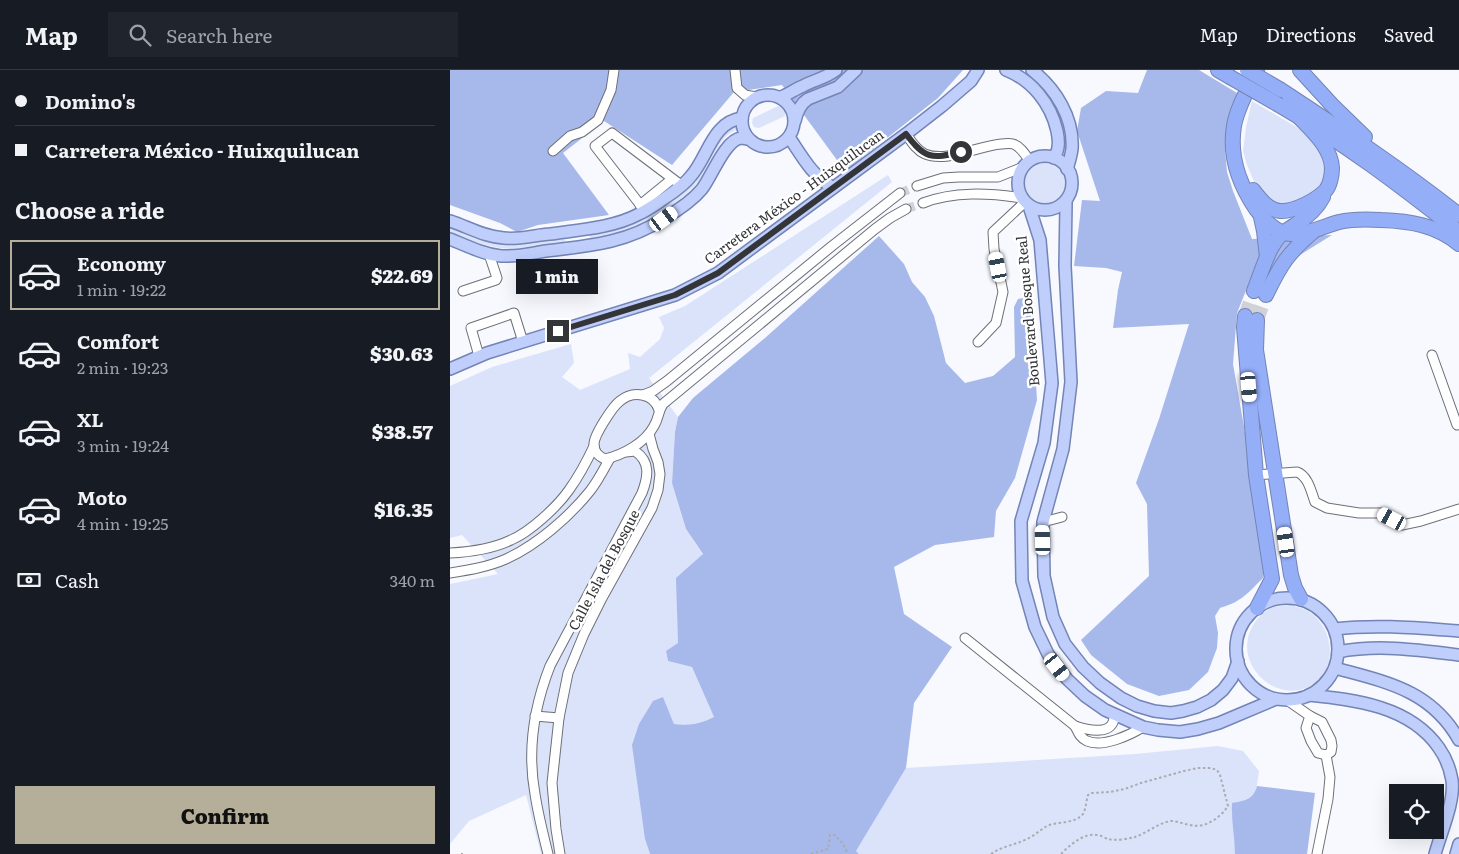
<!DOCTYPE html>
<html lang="en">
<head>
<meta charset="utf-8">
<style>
  body { margin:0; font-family:Literata,serif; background:#20242c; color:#f1f3f6; height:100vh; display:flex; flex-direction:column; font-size:19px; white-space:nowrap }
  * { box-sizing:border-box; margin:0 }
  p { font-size:16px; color:#9ea1a6 }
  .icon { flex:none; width:28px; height:28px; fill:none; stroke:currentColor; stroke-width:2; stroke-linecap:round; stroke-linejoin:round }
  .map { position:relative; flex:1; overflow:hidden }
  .drawer { display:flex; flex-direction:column; background:#171b24; width:450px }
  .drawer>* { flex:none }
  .top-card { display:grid; align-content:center; height:110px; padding:0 15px; background:#171b24 }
  .tools { position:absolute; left:939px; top:714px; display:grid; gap:10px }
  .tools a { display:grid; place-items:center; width:55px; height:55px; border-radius:0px; background:#171b24; box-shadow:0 5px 20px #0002; font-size:25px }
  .end { position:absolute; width:22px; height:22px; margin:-11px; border:6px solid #343538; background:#fff; box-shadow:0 0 0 2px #fff }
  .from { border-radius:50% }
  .bubble { position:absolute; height:35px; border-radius:0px; background:#171b24; box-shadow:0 5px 20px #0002; font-size:16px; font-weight:800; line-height:35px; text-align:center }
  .car { position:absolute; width:15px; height:30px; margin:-15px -8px; border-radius:6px; box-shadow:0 0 4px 1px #0007; background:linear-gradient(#fff 24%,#345 0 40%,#fff 0 76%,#345 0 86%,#fff 0) }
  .top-card b { display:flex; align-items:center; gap:18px; height:48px; font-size:19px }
  .top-card b+b { border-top:1px solid #363941 }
  .top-card i { width:12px; height:12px; background:#f1f3f6 }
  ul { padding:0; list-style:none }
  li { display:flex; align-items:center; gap:15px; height:70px; margin:0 10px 8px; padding:0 5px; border:2px solid transparent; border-radius:0px }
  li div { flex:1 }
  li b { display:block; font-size:19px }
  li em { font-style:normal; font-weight:800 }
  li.on { border-color:#b5ae99 }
  li>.icon { width:45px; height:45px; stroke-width:1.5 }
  h2 { padding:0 15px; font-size:22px; line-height:60px }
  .pay { display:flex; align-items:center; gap:12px; height:55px; padding:0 15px; font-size:19px }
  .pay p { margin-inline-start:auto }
  .cta { display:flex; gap:10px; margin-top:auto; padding:10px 15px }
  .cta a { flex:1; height:58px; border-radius:0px; background:#b5ae99; color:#111; font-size:20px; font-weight:800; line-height:58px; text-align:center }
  header { display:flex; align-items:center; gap:30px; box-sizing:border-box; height:70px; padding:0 25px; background:#171b24; border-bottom:1px solid #363941 }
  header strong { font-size:24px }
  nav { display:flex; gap:28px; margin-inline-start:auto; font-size:18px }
  .search { width:350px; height:45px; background:#20242c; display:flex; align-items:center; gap:12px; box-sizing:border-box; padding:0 18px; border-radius:0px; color:#9ea1a6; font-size:19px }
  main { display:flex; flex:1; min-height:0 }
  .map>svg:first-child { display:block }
</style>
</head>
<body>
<header>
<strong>Map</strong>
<div class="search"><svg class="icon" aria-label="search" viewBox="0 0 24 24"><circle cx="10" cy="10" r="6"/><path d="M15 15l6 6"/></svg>Search here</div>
<nav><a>Map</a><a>Directions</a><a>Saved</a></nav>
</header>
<main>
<section class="drawer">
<div class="top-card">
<b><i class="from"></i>Domino's</b>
<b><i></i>Carretera México - Huixquilucan</b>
</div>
<h2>Choose a ride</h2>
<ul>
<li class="on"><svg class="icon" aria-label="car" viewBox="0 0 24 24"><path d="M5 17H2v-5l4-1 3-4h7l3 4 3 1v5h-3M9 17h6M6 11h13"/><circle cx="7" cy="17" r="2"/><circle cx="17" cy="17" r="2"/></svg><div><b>Economy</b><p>1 min · 19:22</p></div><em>$22.69</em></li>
<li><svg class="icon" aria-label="car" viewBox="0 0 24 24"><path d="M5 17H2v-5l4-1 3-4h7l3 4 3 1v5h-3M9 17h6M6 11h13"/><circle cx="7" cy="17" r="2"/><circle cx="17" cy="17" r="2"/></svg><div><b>Comfort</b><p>2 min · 19:23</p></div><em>$30.63</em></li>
<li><svg class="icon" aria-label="car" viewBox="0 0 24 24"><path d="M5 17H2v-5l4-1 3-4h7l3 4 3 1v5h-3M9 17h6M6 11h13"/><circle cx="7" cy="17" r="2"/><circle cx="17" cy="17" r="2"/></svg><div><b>XL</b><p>3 min · 19:24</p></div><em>$38.57</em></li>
<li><svg class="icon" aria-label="car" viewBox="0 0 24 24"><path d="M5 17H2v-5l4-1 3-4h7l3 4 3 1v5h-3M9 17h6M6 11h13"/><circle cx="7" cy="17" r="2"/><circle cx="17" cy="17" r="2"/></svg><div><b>Moto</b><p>4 min · 19:25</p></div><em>$16.35</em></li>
</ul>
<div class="pay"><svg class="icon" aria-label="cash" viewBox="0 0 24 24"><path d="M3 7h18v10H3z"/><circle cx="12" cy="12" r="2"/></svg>Cash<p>340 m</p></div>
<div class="cta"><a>Confirm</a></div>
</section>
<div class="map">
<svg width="1009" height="784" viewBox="0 0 1009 784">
  <rect width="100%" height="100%" fill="#f7f9ff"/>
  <g fill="#dae3fa">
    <polygon points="802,31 850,59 867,75 879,98 873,118 853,132 829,136 808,121 797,95 793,81 796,57"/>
    <polygon points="328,36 333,37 336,41 335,46 309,58 304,57 302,53 303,48"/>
    <path d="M287,55L288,59C265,68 262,96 247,113C231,131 201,151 179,159C167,163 154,165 141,168L139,166L140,164L178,155L189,150L208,139L277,59Z"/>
    <circle cx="595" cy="113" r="23"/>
    <path d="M438,105L442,112L199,308L228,347L225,362L222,413L236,459L253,485L227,508L228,573L216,582L218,591L242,597L264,647C249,654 240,656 224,654L213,627L195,769L200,784H91L76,725L19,751L0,774V514L48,504L12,465L0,468V316L42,297L121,274L124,293L112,307L130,320L180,299L178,283L190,287L210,269L214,258L209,247L235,236Z"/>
    <path d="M0,158C16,164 32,172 49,174C68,177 93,170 112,167L115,170L114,173L60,179L49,178L20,171L0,162Z"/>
    <path d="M840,535C846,537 853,538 858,541C880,554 888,589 870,608C837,643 780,599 802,557C806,549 813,542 821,538C826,536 834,536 840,535Z"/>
    <polygon points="768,676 793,681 809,701 806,722 799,730 782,742 785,765 785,784 409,784 406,781 456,698 685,684"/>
  </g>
  <g fill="#a7b8ea">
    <polygon points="0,0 513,0 488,28 395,101 332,15 284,22 222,95 154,51 113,83 159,145 88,155 67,162 50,153 0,135"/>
    <path d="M697,0H749L787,23L777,53L775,79L777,102L783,121L802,169L882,165L797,218L787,243L783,294L815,477L813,508C798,523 791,532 770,538L765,546L768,563L767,578L758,602L739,620L709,626L677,614L641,585L631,570L699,506L697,434L686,413L709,349L739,254L663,258L668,220L672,202L656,198L624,196L632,130L650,131L627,61L631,38L656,21L688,23Z"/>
    <path d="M429,166L454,194L462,212L475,227L484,246L496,293L515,313L543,306L565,287L564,237L568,229L574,228L579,236L582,250L587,330L565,408L546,441L544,467L485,475L444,497L454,544L502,577L464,633L456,698L406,781L409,784H200L195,769L182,675L189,654L203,631L213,627L224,654C239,656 250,654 264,647L242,597L218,591L216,581L228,573L226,508L253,484L236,459L222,413L225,362L228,347L243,328L315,268Z"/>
    <path d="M807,716L865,723L857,784H785C785,767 781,750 782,733C795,731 804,729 807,716Z"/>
  </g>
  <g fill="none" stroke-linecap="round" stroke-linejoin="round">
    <g stroke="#d0d2d7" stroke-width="9" stroke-dasharray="9 4.5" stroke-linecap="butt">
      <polyline points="450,123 467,116"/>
      <polyline points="456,139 473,133"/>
    </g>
    <g stroke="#d0d2d7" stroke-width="14" stroke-dasharray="14 7" stroke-linecap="butt">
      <polyline points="795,246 804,221"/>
      <polyline points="807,250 816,225"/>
    </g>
    <g stroke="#6d7076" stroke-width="11">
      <g id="minor">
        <polyline points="285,0 287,18 295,25 306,27"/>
        <path d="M456,64C461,71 466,80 475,84C496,93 528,76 551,74C554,74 559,73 563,74C570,76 575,84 579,90"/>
        <polyline points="103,81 120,66 132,62 148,50 161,20 164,0"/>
        <polyline points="467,116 493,108 509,107 548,107 571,98"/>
        <path d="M473,133C504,121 539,123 572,128"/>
        <polyline points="190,135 222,109"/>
        <polyline points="195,141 145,76 162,63 231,115"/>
        <polyline points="13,221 46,210 47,208 39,184"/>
        <polyline points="528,272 546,253 553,222 544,179 543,162 575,132"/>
        <polyline points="982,285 1007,355"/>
        <polyline points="29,286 21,258 64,243 73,272"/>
        <polyline points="193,325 203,321 217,311 382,176 450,123"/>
        <path d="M209,340C204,323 183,320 170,331C163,336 144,365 144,374C144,382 148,386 155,389C173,385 195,373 204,356C209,348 208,341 213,334L425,159L440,148L456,139"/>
        <path d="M806,405L847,402C858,406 861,421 865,432L877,438L909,443H931L952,455L971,451L1009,439"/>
        <polyline points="593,452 612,447"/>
        <path d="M0,483C20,482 42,479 61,470C80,462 107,437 119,420C129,406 137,391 144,376"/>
        <path d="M0,503C19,500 38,497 56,489C87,475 119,447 140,421C148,411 154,399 160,388"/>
        <path d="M515,568L625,656C637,660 666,667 664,644"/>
        <polyline points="837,630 860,646 872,652 881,670 882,676 881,682 876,685"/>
        <polyline points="85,646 109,648"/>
        <polyline points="860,646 856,658 861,671 868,683 876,685"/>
        <path d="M625,656C628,662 630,668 637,671C653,678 680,665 693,657"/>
        <path d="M98,784C93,764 88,744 85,724C77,680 84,637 100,596L192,423C198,407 201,392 185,381L176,382"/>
        <polyline points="110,784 106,759 102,713 109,648 118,603 134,564 152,528 202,438 208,420 210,404 208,392 203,379 199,364"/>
        <polyline points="867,784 878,729 880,707 876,685"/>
      </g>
    </g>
    <g stroke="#7384b5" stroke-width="14">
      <g id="major">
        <path d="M556,0C582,10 601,34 607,61C608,66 609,72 608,77C608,80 606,84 604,88"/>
        <path d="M582,0C606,19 624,48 622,79C621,86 619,93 617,99"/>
        <circle cx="318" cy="51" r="26"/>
        <path d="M331,27C339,24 345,19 353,16C364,10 376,8 386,0"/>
        <path d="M345,51C347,42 350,34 358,29L388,17L406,0"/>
        <path d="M339,67C353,88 361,104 383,118"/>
        <circle cx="595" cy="113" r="27"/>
        <polyline points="616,133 615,196 621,312 613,379 593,452 594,506 603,547 615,574 633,597 650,613 671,628 687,636 704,641 721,643 733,641 747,637 761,630 773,620 782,608 788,591"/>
        <polyline points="579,136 590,170 602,313 594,373 571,451 572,511 585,557 598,584 617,609 635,626 655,640 693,657 708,660 730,662 748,659 769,653 826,629"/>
        <path d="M0,151C18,157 35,167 54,168C69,170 85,165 100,164C128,160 163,158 189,144C198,140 206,134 215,128C224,122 234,115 241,106C258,87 262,52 292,48"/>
        <path d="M0,169C17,176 33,184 51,186C66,187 82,183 96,181C138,176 177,173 213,149C227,141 242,131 252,119C262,106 275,70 291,68C292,68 296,69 298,69"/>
        <polyline points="0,299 37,283 225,225 268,203 456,64 492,36 521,11 528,0"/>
        <circle cx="837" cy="579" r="51"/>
        <path d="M885,559C926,554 968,558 1009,561"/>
        <path d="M888,582C928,574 969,580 1009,585"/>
        <path d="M885,598C936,612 981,620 1009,670"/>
        <path d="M859,625C906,630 960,636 989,678C996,688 1000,698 1002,710C1005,732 991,762 985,784"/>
        <polyline points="1006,784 1009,774"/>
      </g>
    </g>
    <g stroke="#7384b5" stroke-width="16">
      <g id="highway">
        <polyline points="768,0 780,7"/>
        <path d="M807,0C799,18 787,37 784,56C779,86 789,114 806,139C814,150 826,164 841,164C857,165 874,156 889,152C902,149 917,149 931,150C960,151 986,155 1009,174"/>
        <polyline points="850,0 882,35 915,67"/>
        <path d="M831,20C892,60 952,100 1009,145"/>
        <path d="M829,35C893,72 951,116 1009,162"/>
        <path d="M803,120C810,129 818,140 830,141C844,142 867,130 876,120C880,115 882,105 882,98C881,77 862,61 849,47"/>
        <polyline points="811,147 814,161 817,187"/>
        <path d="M804,221C811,204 818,176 832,164C836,160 841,158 845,155C856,148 867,139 873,127"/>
        <path d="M816,225C831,194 838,183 864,161"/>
        <polyline points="795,246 794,257 806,405 822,509 807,538"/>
        <polyline points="807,250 806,280 841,505 845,518 851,529"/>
      </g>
    </g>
    <g stroke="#a9abaf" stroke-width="2" stroke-dasharray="2.5 2.5" stroke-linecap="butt">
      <polyline points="12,783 12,784"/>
      <polyline points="361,784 378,779 380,765 385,765 393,774 398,784"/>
      <path d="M541,784C552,776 565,775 577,769C584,766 590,760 597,756C608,751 625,754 633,744C636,739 636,731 638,725L642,723L660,722L675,719L691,713L734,701L748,698H761L767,700L770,705L778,736C770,748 755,759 740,755C733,754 727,751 721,751C708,753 697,763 685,767C677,769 666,771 658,769C655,768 651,765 647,765C633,763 620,775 611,784"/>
    </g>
    <use href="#minor" stroke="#fff" stroke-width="9"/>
    <use href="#major" stroke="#bfcefb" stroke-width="11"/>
    <use href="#highway" stroke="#95aef8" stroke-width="14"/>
    <g stroke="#7384b5" stroke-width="16" stroke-linecap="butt">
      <g id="highway-bridge">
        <polyline points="797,0 831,20"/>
        <polyline points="780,7 829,35"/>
      </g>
    </g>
    <use href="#highway-bridge" stroke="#95aef8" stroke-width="14"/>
  </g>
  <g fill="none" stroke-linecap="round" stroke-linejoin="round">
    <path stroke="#343538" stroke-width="6" d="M108,261L225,225L268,203L456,64C475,89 481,89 511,82"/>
  </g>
  <g text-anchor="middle" stroke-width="5" stroke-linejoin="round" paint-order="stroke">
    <g font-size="14" fill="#343538" stroke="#fff">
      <text transform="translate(344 127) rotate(-36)" y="5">Carretera México - Huixquilucan</text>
      <text transform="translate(578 241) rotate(-95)" y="5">Boulevard Bosque Real</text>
      <text transform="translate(154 500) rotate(-62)" y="5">Calle Isla del Bosque</text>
    </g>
  </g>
</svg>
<div class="tools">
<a><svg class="icon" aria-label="locate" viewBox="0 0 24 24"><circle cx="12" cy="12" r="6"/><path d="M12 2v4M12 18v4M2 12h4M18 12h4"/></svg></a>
</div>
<i class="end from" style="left:511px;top:82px"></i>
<i class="end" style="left:108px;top:261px"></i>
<div class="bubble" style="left:66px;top:189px;width:82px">1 min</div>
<i class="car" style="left:214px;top:149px;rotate:54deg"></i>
<i class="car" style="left:548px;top:197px;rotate:349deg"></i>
<i class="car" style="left:799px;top:317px;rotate:175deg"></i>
<i class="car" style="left:942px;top:449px;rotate:298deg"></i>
<i class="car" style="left:593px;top:470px;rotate:358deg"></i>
<i class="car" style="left:836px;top:472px;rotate:352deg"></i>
<i class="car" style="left:607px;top:597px;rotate:142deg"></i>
</div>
</main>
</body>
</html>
